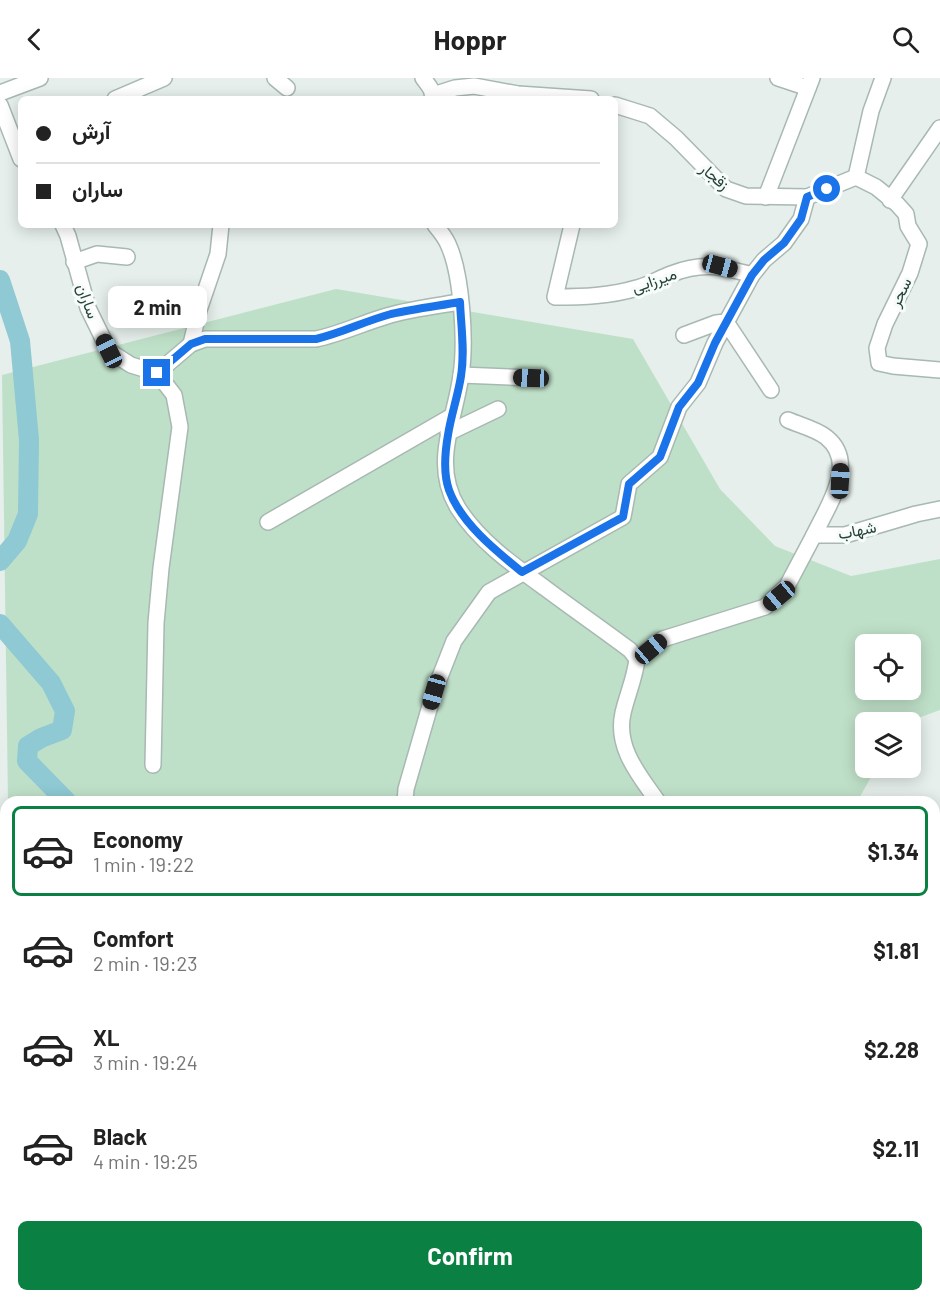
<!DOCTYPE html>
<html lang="en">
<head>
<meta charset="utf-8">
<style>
  body { margin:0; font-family:Barlow,Vazirmatn,sans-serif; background:#f2f2f2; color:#222; height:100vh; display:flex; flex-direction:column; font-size:22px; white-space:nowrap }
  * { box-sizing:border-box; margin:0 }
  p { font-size:20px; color:#767676 }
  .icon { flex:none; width:33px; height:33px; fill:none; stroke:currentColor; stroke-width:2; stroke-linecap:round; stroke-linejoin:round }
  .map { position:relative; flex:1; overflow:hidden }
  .sheet { position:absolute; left:0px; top:718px; width:940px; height:506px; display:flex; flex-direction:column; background:#fff; border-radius:18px 18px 0 0; box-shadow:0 3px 15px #0003 }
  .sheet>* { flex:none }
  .guide { position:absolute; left:18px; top:18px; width:600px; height:132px; border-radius:9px; box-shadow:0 3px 15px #0003; display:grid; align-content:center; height:132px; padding:0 18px; background:#fff }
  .controls { position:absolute; left:855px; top:556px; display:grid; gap:12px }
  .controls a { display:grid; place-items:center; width:66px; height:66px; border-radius:9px; background:#fff; box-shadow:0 3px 15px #0003; font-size:30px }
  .end { position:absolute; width:27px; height:27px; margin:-14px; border:8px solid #1a73e8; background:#fff; box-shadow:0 0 0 3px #fff }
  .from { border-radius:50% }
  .bubble { position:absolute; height:42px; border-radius:9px; background:#fff; box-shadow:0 3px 15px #0003; font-size:20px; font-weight:700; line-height:42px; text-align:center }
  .car { position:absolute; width:18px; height:36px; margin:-18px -9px; border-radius:8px; box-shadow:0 0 4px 2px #0007; background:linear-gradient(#222 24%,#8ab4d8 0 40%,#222 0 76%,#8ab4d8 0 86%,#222 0) }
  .guide b { display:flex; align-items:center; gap:21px; height:57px; font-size:22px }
  .guide b+b { border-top:2px solid #e0e0e0 }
  .guide i { width:15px; height:15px; background:#222 }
  ul { padding:10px 0 0; list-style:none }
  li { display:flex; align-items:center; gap:18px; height:90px; margin:0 12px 9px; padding:0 6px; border:3px solid transparent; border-radius:9px }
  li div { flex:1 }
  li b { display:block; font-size:22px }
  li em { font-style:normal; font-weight:700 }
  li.selected { border-color:#0b8043 }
  li>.icon { width:54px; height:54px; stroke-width:1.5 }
  .action { display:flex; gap:12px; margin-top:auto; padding:12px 18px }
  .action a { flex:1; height:69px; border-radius:9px; background:#0b8043; color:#fff; font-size:24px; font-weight:700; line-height:69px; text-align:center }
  header { display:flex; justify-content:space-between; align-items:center; height:78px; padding:0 18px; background:#fff; font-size:27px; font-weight:700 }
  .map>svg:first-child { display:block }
</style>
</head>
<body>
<header><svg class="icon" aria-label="back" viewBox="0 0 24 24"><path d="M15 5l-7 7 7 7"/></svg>Hoppr<svg class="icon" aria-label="search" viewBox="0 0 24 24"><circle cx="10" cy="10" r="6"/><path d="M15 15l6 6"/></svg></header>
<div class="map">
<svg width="940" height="1223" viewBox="0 0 940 1223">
  <rect width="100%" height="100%" fill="#e6efeb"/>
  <g fill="#bfe0c8" fill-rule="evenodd">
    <path d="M336,211L633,261L720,411L775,468L851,498L940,481V632L905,645H866V690H876L857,724H8L2,297ZM866,567H910V612H866Z"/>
    <polygon points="6,941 6,1218 154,1218 152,1223 0,1223 0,956"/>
  </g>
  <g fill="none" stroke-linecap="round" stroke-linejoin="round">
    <g stroke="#8ec9d4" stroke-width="20">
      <polyline points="0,202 20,263 29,362 28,436 17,463 0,483"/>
      <polyline points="0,546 51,605 65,633 62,652 41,660 28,668 27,683 67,724"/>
      <polyline points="0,1007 6,996"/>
    </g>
    <g stroke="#a8b8b2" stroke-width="18">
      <g id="minor">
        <polyline points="275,0 287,10"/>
        <path d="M423,0C428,7 434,12 432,21"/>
        <polyline points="778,0 808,10"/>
        <polyline points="0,15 40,0"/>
        <polyline points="433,17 455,10 474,8 518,16 591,21"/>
        <polyline points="115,21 164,0"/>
        <polyline points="0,27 21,81"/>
        <polyline points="615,27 650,38 676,60 726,111 746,118 807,119 856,99 876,109 897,126 906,136 908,148 919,166 910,195 885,246 877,270 879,285 893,288 940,292"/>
        <polyline points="856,99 871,33 883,0"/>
        <polyline points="766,119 812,0"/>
        <polyline points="890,122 940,50"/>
        <path d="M63,147L68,158L88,230L109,273L131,287L157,295L191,266L205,261H316C340,256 363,245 387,238C410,231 436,228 460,224"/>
        <path d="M435,147C440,153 445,159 448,166C462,196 466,264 461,297C455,342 431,386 458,430C479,463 513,487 545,510C573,531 602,551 630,572L637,581"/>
        <path d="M572,147L555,219C583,219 610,218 637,210C649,207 660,200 671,196C702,184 721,188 752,197"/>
        <polyline points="74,184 97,176 127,179"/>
        <polyline points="684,257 716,245 726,244 771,312"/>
        <polyline points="191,266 199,232 218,176 221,147"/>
        <polyline points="461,297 531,300"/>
        <path d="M788,342C799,347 816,351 826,359C859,385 827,429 814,457H845L916,436L940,431"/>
        <polyline points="448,355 498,331"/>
        <polyline points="268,444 452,338"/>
        <polyline points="153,687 156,545 161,490 180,349 174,317 157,295"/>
        <polyline points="405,724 406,711 434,614 454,563 489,514 623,439 629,406 660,379 679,329 698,305 715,265 752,197 764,182 784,165 801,141 807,119"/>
        <path d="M658,724C640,698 615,670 623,635C627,617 635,600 637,581L663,561L765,529L787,508L814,457"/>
        <polyline points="934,894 940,885"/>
        <polyline points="934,944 940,945"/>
        <polyline points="808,1218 809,1223"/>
        <polyline points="56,1223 56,1218"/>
        <polyline points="190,1223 197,1218"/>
      </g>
    </g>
    <use href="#minor" stroke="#fff" stroke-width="15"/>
  </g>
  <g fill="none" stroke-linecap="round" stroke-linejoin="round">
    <path stroke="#1a73e8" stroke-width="8" d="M157,295L191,266L205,261H316C342,255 365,243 391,236C414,231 437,228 460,224C461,248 465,274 461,298C458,318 451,337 448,357C445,374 443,395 449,412C461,445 496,473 522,494L623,439L629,406L660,379L679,329L698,305L715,265L752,197L764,182L784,165L801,141L807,119L827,111"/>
  </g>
  <g text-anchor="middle" stroke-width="6" stroke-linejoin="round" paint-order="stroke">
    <g font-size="16" fill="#24423a" stroke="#f7fbf9">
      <text transform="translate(715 98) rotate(40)" y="6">زقجار</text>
      <text transform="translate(654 202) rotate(-19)" y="6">میرزایی</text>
      <text transform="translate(900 214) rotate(-64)" y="6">سحر</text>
      <text transform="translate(88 223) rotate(70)" y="6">ساران</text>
      <text transform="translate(857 452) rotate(-11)" y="6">شهاب</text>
    </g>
  </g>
</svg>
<div class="controls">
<a><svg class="icon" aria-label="locate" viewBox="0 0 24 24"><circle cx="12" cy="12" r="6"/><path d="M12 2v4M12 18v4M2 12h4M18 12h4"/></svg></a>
<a><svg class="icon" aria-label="layers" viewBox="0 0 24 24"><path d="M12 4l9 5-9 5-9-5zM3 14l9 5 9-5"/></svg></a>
</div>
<i class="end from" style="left:827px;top:111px"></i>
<i class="end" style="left:157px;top:295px"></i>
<div class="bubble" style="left:108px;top:208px;width:99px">2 min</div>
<i class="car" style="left:720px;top:188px;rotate:105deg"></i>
<i class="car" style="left:109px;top:273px;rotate:334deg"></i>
<i class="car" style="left:531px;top:300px;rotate:272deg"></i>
<i class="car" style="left:840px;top:403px;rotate:3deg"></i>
<i class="car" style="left:779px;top:518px;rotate:230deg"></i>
<i class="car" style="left:651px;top:571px;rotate:50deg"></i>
<i class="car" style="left:434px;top:614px;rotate:196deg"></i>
<div class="guide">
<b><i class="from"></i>آرش</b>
<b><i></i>ساران</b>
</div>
<section class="sheet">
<ul>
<li class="selected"><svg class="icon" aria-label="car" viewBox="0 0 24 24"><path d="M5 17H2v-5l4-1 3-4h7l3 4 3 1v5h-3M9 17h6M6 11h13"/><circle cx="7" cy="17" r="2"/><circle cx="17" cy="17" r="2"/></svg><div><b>Economy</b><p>1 min · 19:22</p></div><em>$1.34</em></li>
<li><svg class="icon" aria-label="car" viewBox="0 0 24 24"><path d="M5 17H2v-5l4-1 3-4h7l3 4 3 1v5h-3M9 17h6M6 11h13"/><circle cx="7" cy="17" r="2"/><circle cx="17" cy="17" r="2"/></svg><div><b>Comfort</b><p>2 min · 19:23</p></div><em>$1.81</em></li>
<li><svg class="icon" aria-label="car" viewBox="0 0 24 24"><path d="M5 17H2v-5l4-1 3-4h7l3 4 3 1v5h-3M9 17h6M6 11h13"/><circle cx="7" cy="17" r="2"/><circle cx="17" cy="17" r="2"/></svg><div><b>XL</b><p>3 min · 19:24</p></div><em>$2.28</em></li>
<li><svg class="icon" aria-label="car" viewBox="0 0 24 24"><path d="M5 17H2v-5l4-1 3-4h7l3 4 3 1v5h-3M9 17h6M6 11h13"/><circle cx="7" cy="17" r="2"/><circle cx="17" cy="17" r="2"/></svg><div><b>Black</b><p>4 min · 19:25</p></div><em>$2.11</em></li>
</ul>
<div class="action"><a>Confirm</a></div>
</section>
</div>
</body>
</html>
